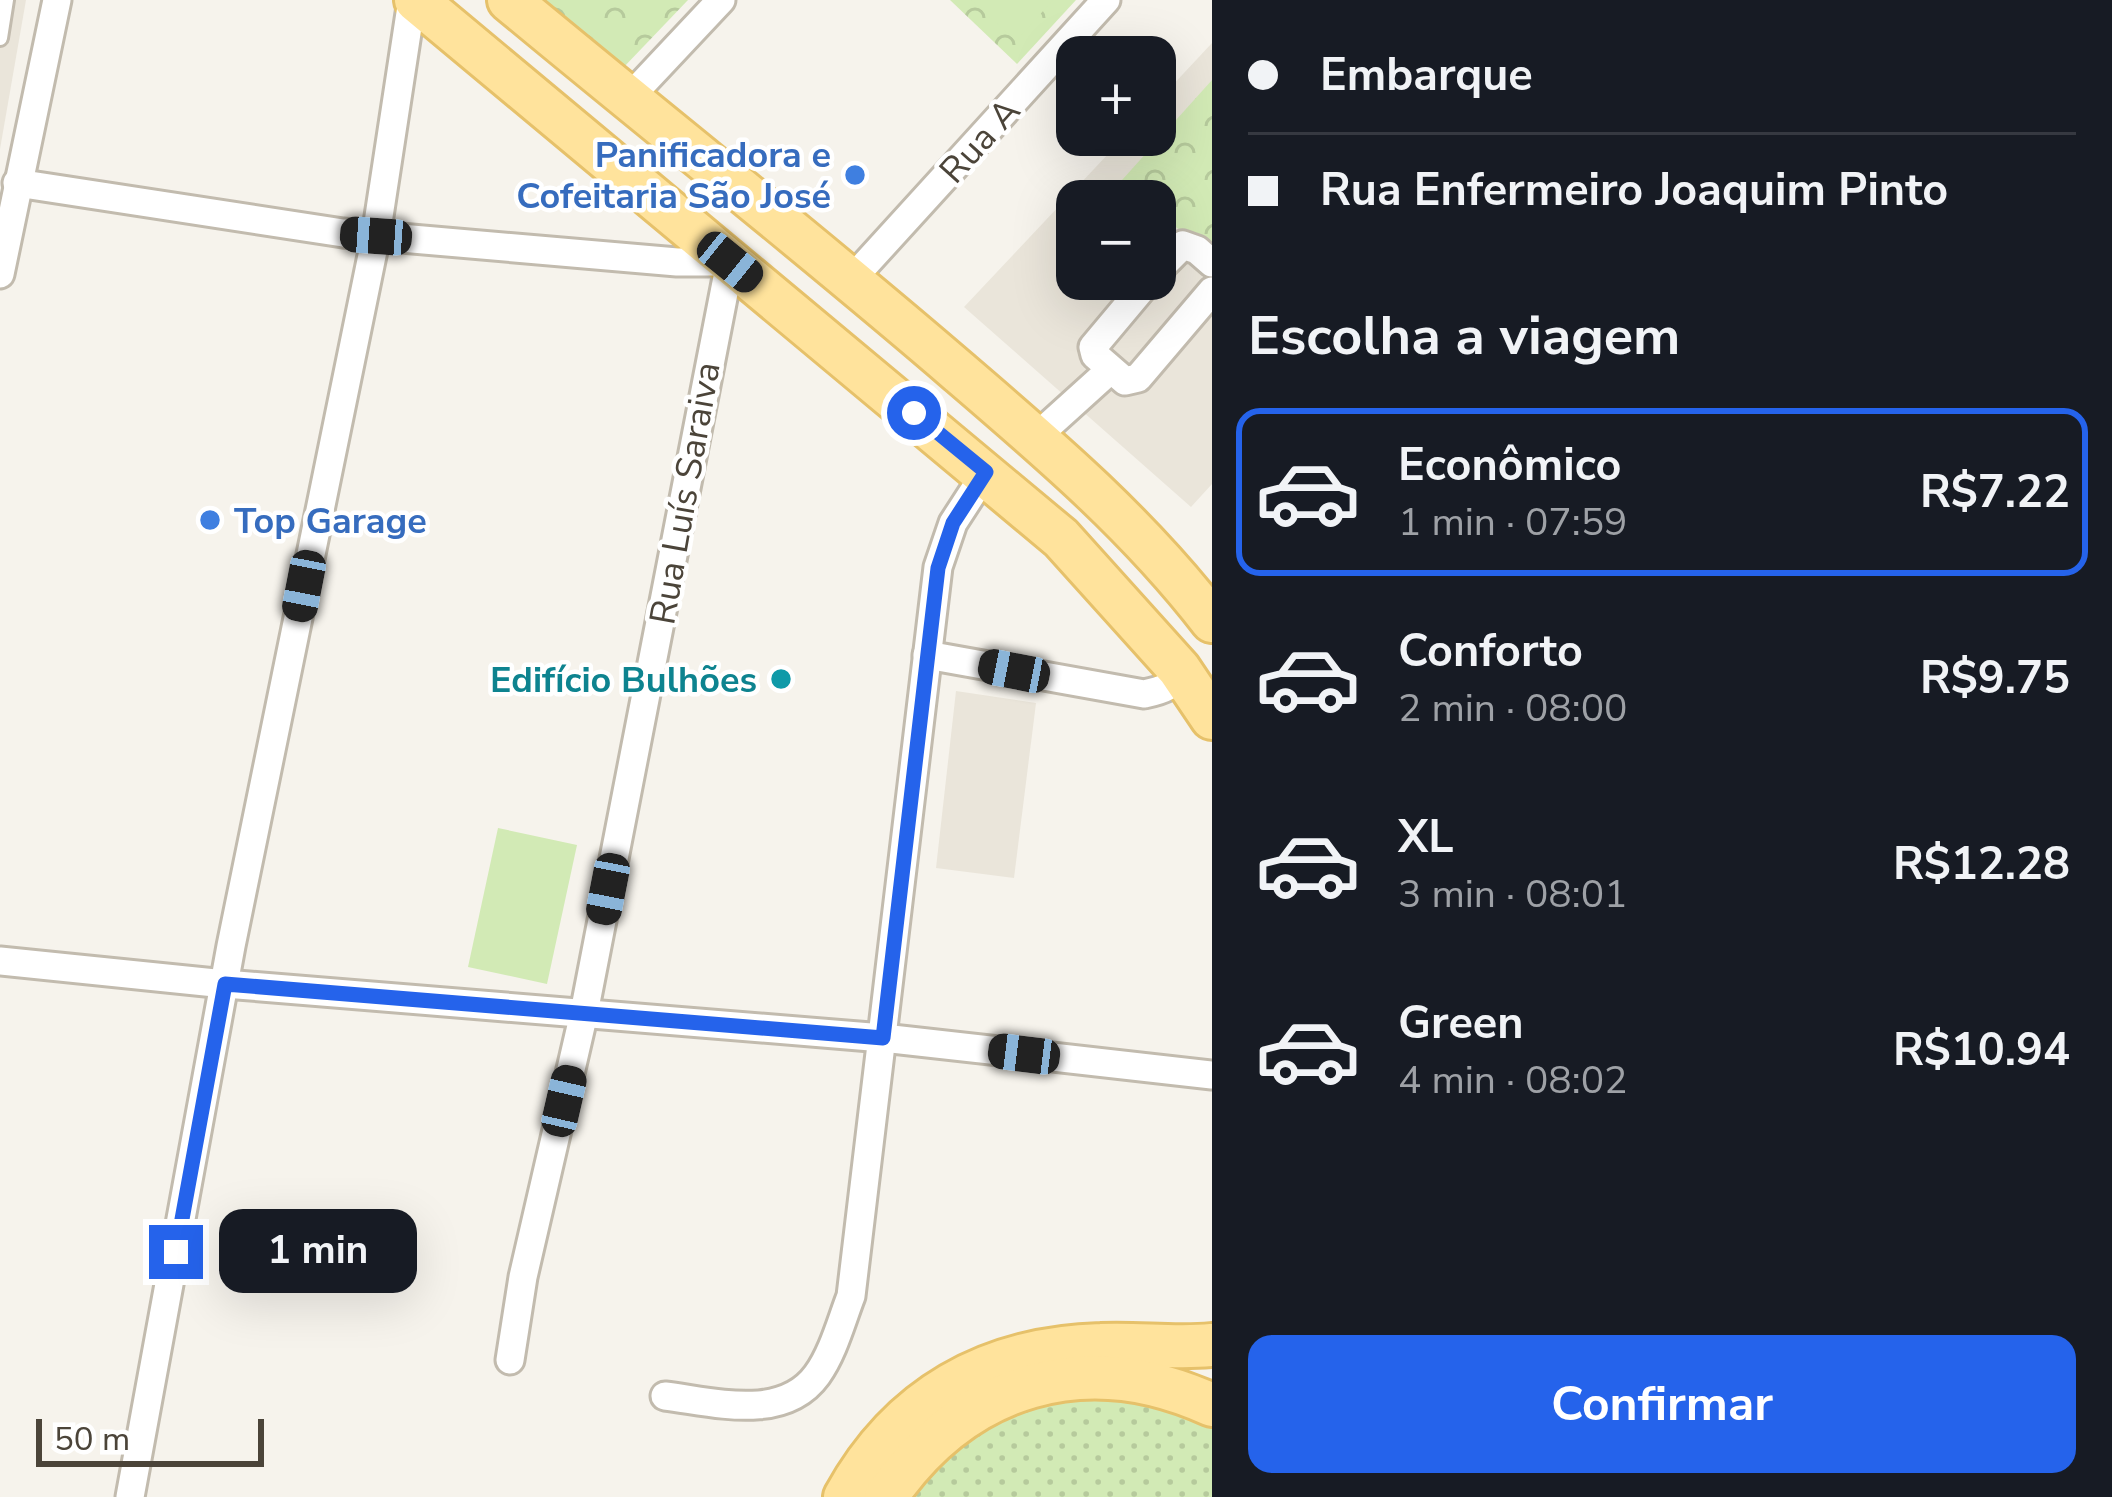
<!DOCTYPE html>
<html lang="pt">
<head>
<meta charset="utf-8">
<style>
  body { margin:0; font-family:"Nunito Sans",sans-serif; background:#242831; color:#f1f3f6; height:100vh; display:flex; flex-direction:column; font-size:45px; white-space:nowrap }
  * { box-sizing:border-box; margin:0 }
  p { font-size:39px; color:#9ea1a6 }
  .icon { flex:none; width:66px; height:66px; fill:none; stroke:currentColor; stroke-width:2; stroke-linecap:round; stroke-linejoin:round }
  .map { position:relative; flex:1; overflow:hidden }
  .drawer { display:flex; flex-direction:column; background:#171b24; width:900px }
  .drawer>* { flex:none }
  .top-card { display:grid; align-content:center; height:264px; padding:0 36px; background:#171b24 }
  .tools { position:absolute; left:1056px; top:36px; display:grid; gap:24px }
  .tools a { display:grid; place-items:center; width:120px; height:120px; border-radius:24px; background:#171b24; box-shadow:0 12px 48px #0002; font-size:60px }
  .scale { position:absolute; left:36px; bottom:30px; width:228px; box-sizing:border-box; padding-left:12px; border:6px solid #4b4439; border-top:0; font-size:33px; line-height:42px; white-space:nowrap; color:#4b4439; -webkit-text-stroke:9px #fff; paint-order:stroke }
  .end { position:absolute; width:54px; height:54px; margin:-27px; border:15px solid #2563eb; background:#fff; box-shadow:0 0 0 6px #fff }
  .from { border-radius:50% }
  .bubble { position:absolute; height:84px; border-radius:24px; background:#171b24; box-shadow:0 12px 48px #0002; font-size:39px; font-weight:700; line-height:84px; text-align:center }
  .car { position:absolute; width:36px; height:72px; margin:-36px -18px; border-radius:15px; box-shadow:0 0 9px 3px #0007; background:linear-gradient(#222 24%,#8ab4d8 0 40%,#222 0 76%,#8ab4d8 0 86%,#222 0) }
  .top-card b { display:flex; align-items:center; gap:42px; height:114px; font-size:45px }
  .top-card b+b { border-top:3px solid #363941 }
  .top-card i { width:30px; height:30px; background:#f1f3f6 }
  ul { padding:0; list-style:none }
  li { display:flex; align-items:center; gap:36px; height:168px; margin:0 24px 18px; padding:0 12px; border:6px solid transparent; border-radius:24px }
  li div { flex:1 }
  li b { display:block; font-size:45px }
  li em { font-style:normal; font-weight:700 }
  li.active { border-color:#2563eb }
  li>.icon { width:108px; height:108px; stroke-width:1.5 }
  h2 { padding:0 36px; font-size:54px; line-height:144px }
  .primary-button { display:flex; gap:24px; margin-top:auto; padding:24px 36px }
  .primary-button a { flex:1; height:138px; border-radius:24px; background:#2563eb; color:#fff; font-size:48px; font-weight:700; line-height:138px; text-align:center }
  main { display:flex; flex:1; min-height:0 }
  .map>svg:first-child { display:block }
</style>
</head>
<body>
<main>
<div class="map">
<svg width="1212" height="1497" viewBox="0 0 1212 1497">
  <defs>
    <pattern id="grass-dots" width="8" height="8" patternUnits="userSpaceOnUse" patternTransform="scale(3)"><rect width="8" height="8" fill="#d2eab5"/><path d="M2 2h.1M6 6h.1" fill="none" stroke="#b6ca9c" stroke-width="1.8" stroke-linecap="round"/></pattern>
    <pattern id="park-crowns" width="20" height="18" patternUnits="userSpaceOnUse" patternTransform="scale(3)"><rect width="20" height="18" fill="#d2eab5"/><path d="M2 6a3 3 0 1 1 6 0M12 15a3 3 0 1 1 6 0" fill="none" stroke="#b6ca9c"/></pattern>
  </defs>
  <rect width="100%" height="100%" fill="#f6f3ec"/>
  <g fill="#eae5da" fill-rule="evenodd">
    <polygon points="0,0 26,0 0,149"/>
    <path d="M1212,43V484L1191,507L964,307L1126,135H1155V104ZM1077,201H1155V279H1077Z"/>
    <polygon points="956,691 1036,703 1014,878 936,868"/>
  </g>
  <path fill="url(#grass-dots)" d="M1115,1392L1212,1423V1497H907C916,1485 924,1469 935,1459C983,1413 1049,1394 1115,1392Z"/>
  <g fill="url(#park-crowns)">
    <polygon points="539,0 688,0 622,69"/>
    <polygon points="950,0 1076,0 1017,64"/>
    <polygon points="1212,80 1212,258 1155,209 1155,201 1146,201 1122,180"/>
  </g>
  <g fill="#d2eab5">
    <polygon points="971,0 1053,0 1016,41"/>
    <polygon points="498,828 577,845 547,984 468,967"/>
  </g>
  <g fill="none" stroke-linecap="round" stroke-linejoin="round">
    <g stroke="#c2bbae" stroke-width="20">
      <polyline id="lane" points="0,38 6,0"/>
    </g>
    <g stroke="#c2bbae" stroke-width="33">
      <g id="street">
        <polyline points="628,99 721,0"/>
        <polyline points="17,183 343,233 677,262 730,262 584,1013 523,1277 510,1360"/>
        <polyline points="1155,273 1183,245 1197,250 1212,263"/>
        <polyline points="0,274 57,0"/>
        <polyline points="852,279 1106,0"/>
        <polyline points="1150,279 1093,347 1095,355 1125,381 1138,378 1212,291"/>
        <polyline points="1036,437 1109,371"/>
        <path d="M927,655L1144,694C1162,690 1173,688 1179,669"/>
        <polyline points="0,961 225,984 883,1038 1212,1075"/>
        <path d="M665,1396C714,1402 783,1422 817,1375C833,1353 841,1322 851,1296L938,567L953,523L986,472"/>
        <polyline points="130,1497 231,946 376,236 412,0"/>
      </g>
    </g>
    <g stroke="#e6c16a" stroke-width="48">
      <g id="primary">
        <polyline points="416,0 1061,538 1179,669 1212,718"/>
        <path d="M509,0C658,124 812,245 959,372C1050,450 1139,526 1212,621"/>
        <path d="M845,1497C900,1397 988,1348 1101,1345C1138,1343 1175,1349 1212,1345"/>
        <path d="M886,1497C965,1383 1085,1347 1212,1405"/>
      </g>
    </g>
    <use href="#lane" stroke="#fff" stroke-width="14"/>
    <use href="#street" stroke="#fff" stroke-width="27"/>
    <use href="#primary" stroke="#ffe39c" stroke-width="42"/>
  </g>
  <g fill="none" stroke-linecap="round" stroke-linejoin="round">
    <polyline stroke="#2563eb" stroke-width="15" points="176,1252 225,984 883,1038 938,568 953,523 986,472 914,413"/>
  </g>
  <g fill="#3f7fe0" stroke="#fff" stroke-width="4.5">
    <circle cx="855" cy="175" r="12"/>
    <circle cx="210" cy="520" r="12"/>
  </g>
  <circle fill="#0f9aa8" stroke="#fff" stroke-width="4.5" cx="781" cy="679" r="12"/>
  <g text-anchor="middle" stroke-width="9" stroke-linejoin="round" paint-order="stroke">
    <g font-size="36" fill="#4b4439" stroke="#fff">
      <text transform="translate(979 140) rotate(-48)" y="13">Rua A</text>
      <text transform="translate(684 493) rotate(-80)" y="13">Rua Luís Saraiva</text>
    </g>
    <g font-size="36" font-weight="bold" fill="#366cbe" stroke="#fff" text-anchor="end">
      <text x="831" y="167">Panificadora e<tspan x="831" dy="41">Cofeitaria São José</tspan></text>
      <text x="234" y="533" text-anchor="start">Top Garage</text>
    </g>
    <g font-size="36" font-weight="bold" fill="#0d838f" stroke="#fff" text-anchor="end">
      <text x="757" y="692">Edifício Bulhões</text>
    </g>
  </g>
</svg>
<div class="tools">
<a>+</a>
<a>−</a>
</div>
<div class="scale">50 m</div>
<i class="end from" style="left:914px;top:413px"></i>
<i class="end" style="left:176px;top:1252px"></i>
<div class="bubble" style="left:219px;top:1209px;width:198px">1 min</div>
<i class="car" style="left:376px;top:236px;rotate:274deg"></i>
<i class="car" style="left:730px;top:262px;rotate:129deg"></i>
<i class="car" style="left:304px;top:586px;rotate:191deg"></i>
<i class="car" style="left:1014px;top:671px;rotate:281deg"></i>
<i class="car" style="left:608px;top:889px;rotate:191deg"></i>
<i class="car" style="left:1024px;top:1054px;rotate:277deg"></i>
<i class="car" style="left:564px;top:1101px;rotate:13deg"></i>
</div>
<section class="drawer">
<div class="top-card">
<b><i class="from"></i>Embarque</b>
<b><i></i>Rua Enfermeiro Joaquim Pinto</b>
</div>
<h2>Escolha a viagem</h2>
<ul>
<li class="active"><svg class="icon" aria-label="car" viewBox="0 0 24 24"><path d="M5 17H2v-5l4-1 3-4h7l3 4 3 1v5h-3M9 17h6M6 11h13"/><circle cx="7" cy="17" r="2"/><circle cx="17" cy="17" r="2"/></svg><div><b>Econômico</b><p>1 min · 07:59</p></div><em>R$7.22</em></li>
<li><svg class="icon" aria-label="car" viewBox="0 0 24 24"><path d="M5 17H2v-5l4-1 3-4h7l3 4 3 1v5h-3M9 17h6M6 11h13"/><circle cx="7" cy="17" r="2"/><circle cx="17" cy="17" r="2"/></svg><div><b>Conforto</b><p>2 min · 08:00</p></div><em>R$9.75</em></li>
<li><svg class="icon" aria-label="car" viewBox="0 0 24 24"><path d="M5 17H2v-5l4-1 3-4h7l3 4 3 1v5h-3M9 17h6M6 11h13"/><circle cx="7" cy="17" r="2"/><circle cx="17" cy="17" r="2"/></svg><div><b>XL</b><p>3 min · 08:01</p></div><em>R$12.28</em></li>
<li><svg class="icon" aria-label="car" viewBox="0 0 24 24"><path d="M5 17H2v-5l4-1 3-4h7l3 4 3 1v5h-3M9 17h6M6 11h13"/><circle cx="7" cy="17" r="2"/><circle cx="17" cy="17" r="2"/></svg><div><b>Green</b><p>4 min · 08:02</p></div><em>R$10.94</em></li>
</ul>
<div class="primary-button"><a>Confirmar</a></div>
</section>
</main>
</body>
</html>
